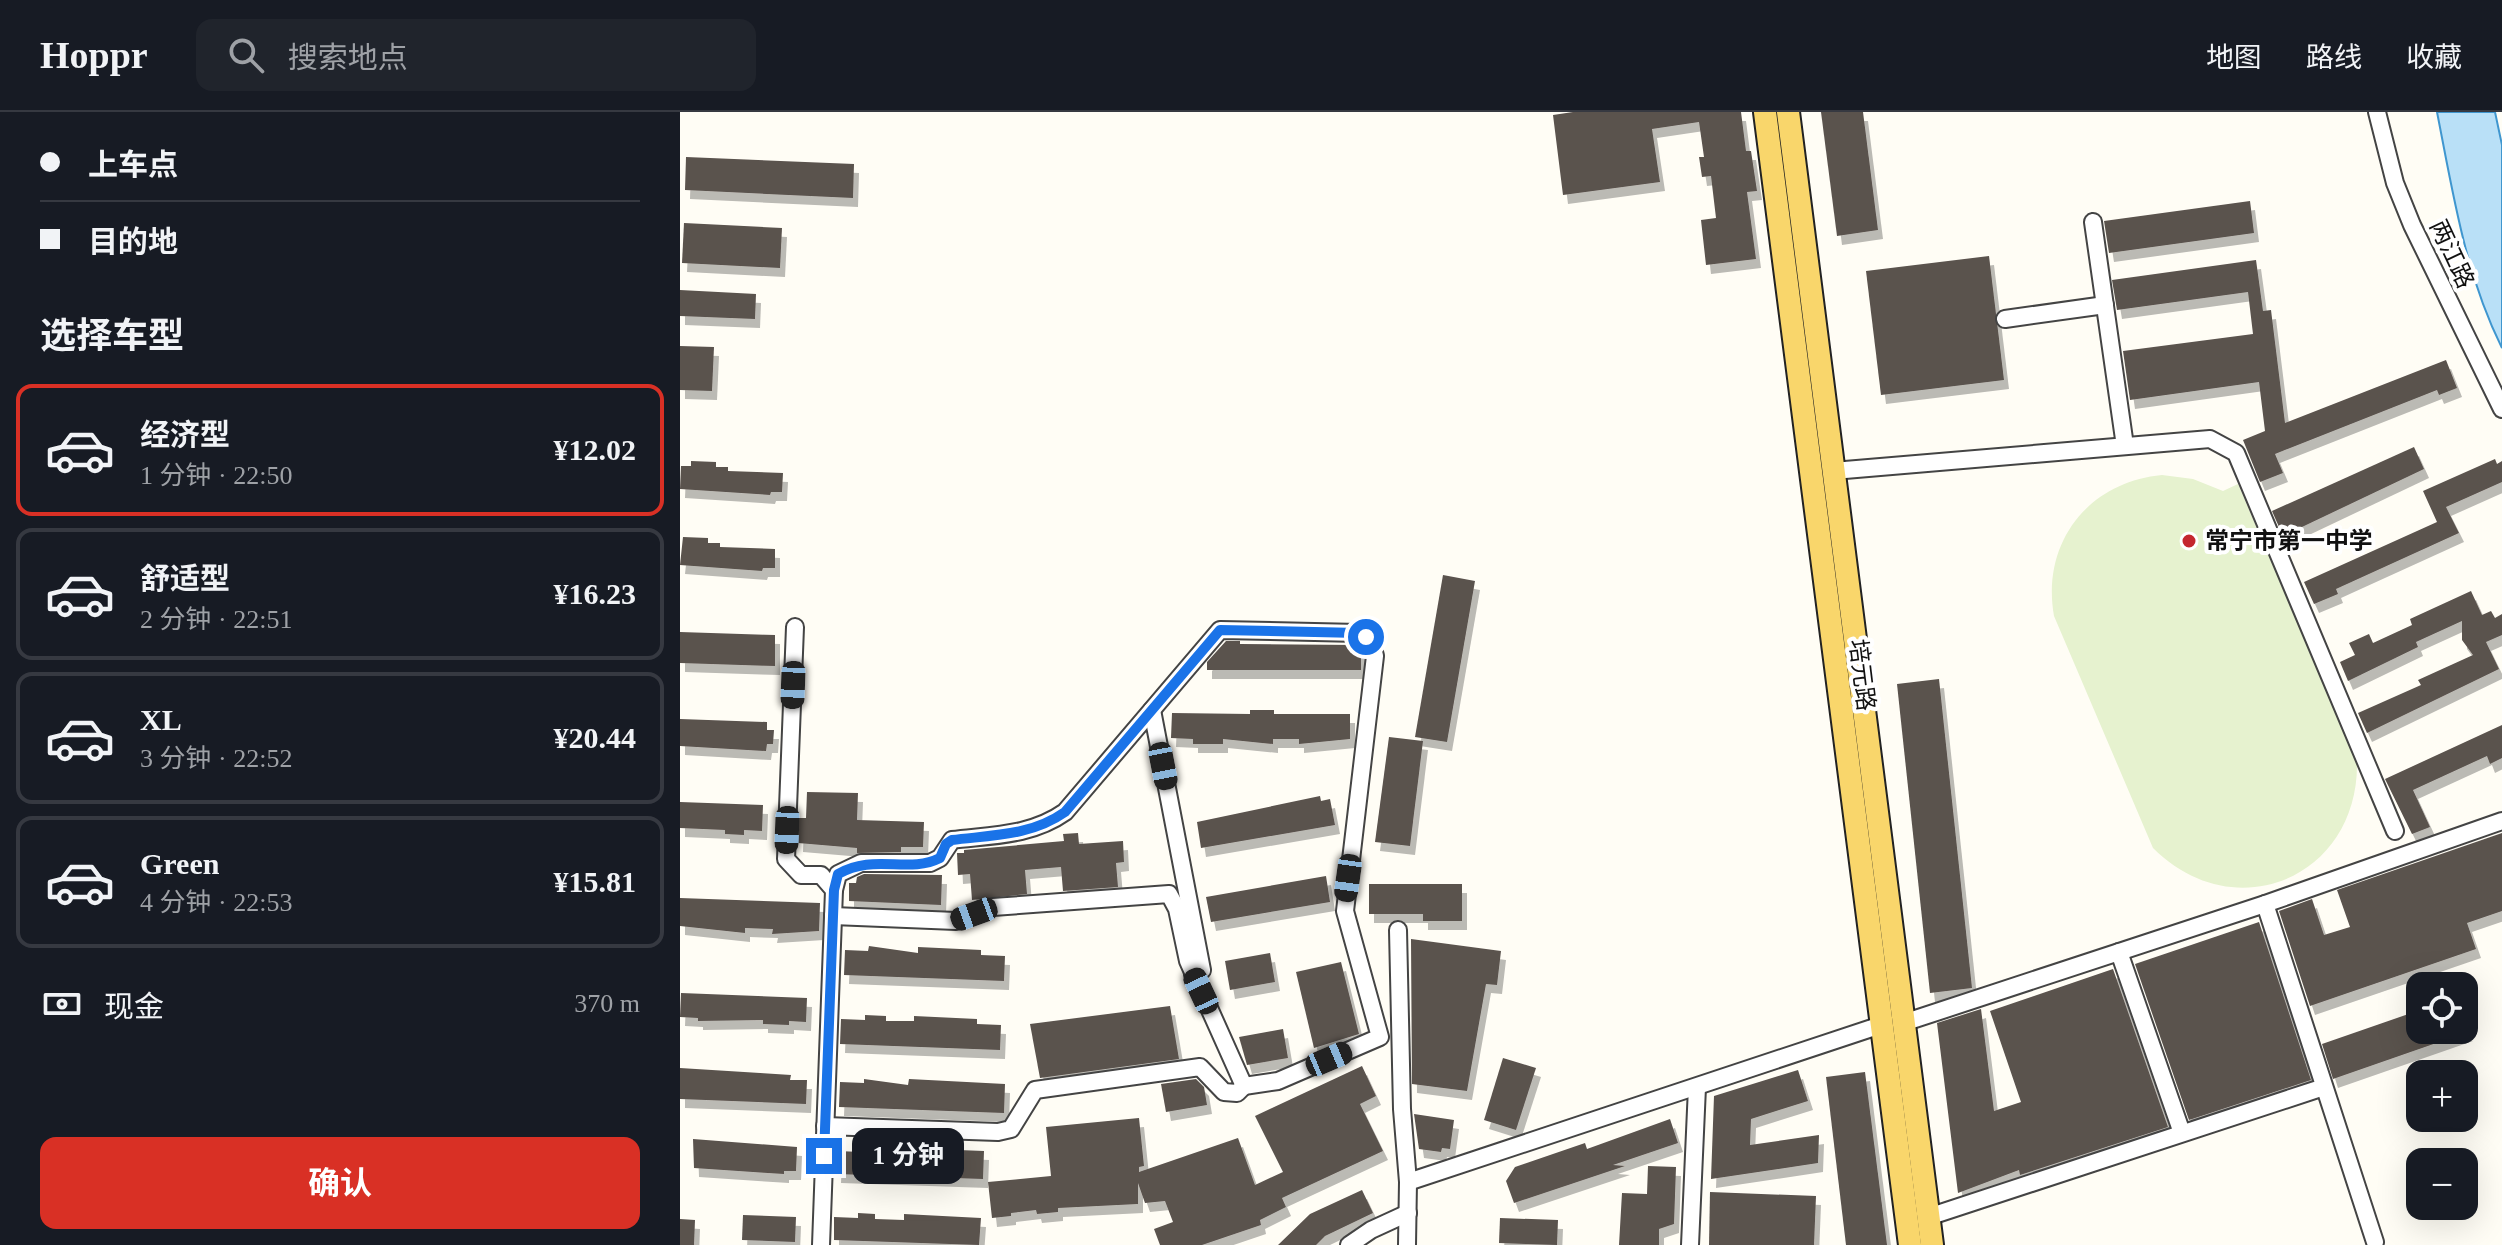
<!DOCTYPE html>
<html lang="zh">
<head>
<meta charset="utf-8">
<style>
  body { margin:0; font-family:"Times New Roman","Noto Sans SC",serif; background:#20242c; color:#f1f3f6; height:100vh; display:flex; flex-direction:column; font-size:30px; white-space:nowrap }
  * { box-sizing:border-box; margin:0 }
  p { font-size:26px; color:#9ea1a6 }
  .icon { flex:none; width:44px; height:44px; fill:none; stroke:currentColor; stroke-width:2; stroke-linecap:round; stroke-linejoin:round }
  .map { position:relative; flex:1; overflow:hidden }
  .drawer { display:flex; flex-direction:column; background:#171b24; width:680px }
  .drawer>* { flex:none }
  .banner { display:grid; align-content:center; height:176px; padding:0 40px; background:#171b24 }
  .buttons { position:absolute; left:1726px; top:860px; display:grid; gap:16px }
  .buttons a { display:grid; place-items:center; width:72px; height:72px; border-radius:16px; background:#171b24; box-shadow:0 8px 32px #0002; font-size:40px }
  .end { position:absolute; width:36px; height:36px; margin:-18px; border:10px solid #1a73e8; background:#fff; box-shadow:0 0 0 4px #fff }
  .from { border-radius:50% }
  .bubble { position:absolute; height:56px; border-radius:16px; background:#171b24; box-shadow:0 8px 32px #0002; font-size:26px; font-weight:700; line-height:56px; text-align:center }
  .car { position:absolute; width:24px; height:48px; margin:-24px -12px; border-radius:10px; box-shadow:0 0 6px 2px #0007; background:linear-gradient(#222 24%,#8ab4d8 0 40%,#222 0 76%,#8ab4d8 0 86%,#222 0) }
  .banner b { display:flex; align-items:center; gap:28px; height:76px; font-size:30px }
  .banner b+b { border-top:2px solid #363941 }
  .banner i { width:20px; height:20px; background:#f1f3f6 }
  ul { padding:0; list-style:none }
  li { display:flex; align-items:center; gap:24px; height:132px; margin:0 16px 12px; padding:0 24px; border:4px solid #363941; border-radius:16px }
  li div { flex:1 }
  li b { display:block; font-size:30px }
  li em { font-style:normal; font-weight:700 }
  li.on { border-color:#d93025 }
  li>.icon { width:72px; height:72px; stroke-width:1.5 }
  h2 { padding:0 40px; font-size:36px; line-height:96px }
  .pay { display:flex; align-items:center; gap:20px; height:88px; padding:0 40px; font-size:30px }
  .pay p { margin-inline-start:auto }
  .cta { display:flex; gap:16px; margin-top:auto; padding:16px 40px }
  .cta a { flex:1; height:92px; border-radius:16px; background:#d93025; color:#fff; font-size:32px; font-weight:700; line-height:92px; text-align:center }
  header { display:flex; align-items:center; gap:48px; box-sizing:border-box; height:112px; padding:0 40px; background:#171b24; border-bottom:2px solid #363941 }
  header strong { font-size:38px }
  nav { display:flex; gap:44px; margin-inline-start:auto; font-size:28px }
  .search { width:560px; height:72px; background:#20242c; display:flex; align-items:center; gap:20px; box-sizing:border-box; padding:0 28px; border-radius:16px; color:#9ea1a6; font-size:30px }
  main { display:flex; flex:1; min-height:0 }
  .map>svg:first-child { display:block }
</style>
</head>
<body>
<header>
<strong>Hoppr</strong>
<div class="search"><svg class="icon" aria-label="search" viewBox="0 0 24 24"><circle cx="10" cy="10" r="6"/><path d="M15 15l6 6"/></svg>搜索地点</div>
<nav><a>地图</a><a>路线</a><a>收藏</a></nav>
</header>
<main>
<section class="drawer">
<div class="banner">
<b><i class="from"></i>上车点</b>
<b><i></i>目的地</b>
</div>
<h2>选择车型</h2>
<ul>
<li class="on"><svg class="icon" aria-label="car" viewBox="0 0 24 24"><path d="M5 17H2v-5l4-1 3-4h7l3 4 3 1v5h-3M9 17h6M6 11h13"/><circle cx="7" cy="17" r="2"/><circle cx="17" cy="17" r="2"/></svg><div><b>经济型</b><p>1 分钟 · 22:50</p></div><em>¥12.02</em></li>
<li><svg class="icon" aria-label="car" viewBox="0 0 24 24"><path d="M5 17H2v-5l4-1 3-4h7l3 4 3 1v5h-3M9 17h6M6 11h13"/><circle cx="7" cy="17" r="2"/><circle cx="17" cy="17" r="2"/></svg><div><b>舒适型</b><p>2 分钟 · 22:51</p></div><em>¥16.23</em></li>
<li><svg class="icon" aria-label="car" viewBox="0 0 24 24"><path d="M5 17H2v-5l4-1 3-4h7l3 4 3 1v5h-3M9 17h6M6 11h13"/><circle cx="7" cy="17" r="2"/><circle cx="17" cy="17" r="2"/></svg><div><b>XL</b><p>3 分钟 · 22:52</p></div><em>¥20.44</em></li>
<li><svg class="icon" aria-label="car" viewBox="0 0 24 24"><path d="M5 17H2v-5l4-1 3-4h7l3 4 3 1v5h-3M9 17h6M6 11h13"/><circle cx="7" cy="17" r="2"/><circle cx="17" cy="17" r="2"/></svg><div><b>Green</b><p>4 分钟 · 22:53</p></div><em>¥15.81</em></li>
</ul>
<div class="pay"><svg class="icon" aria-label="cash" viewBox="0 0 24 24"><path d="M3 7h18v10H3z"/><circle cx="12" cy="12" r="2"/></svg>现金<p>370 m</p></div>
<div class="cta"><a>确认</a></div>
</section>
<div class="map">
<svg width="1822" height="1133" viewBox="0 0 1822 1133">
  <defs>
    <filter id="shadow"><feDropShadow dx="5" dy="9" stdDeviation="0" flood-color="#0004"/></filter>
  </defs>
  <rect width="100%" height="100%" fill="#fffdf5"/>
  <path fill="#e6f2cf" d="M1482,363L1513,367L1543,379L1558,372L1677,650C1679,765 1555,818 1473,736L1374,504C1361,431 1408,370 1482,363Z"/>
  <path fill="#b9e0f7" stroke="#3f96cf" stroke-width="2" d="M1757,0H1815L1822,33V236C1785,162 1773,81 1757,0Z"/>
  <g fill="#5a524d" filter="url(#shadow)">
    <polygon points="893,0 1061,0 1066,39 1071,39 1077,79 1067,80 1076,147 1026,153 1021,108 1036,106 1031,64 1022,65 1019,45 1024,45 1019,10 972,17 980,70 883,83 873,3"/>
    <polygon points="1141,0 1183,0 1198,118 1157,124"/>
    <polygon points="6,45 174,52 173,86 5,78"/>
    <polygon points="1570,89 1574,121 1429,141 1424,109"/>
    <polygon points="4,111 102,116 100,156 2,151"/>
    <polygon points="1309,144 1324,268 1201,283 1186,159"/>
    <polygon points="1576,148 1583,199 1591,198 1605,311 1766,248 1777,276 1759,283 1757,278 1595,342 1603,361 1580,370 1563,328 1585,319 1579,270 1450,288 1443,239 1573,222 1568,180 1437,198 1432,168"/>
    <polygon points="0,178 76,182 75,207 0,204"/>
    <polygon points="0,234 34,235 32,279 0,278"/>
    <polygon points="1734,335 1744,357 1603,424 1592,399"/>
    <polygon points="1815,347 1817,352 1822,349 1822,370 1766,395 1779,421 1656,477 1658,482 1634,492 1624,470 1757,410 1743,379"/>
    <polygon points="11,349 36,350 36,355 48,355 48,359 103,361 102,380 91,380 90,383 0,377 1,354 11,354"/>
    <polygon points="3,425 28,426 28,431 40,431 40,435 95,437 95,456 83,456 82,459 0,453"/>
    <polygon points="763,463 795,469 767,630 735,625"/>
    <polygon points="1791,479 1802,503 1811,499 1815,506 1822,502 1822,523 1806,530 1819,557 1687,621 1678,601 1741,573 1738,568 1793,543 1782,528 1782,509 1736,530 1738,535 1668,569 1660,550 1675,543 1669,531 1689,522 1693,531 1732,513 1730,507"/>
    <polygon points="0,520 95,523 95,554 0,551"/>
    <polygon points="546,529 560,529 560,532 676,533 681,540 681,558 527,558 527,550"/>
    <polygon points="1259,567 1292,876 1250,881 1217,572"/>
    <polygon points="570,598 594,598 594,602 670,602 670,627 619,632 619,627 593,627 593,632 543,627 543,632 513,632 513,627 491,626 492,601 570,602"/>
    <polygon points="0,607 87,610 87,618 94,618 93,632 87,632 86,639 0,634"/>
    <polygon points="1822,613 1822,646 1810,652 1807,644 1733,678 1750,715 1732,722 1705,667"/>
    <polygon points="709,625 743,629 730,734 695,730"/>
    <polygon points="127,680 178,681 177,708 244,710 243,735 221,735 221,740 177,741 177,736 118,731 119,706 126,706"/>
    <polygon points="640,684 641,689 650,687 655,713 521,736 517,710"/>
    <polygon points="0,690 83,693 82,719 64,718 64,723 45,722 45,718 0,716"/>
    <polygon points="398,721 399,732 443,729 444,750 436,751 438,775 383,779 381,755 345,758 347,782 292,788 290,762 278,763 277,741 284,741 284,738 384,729 383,722"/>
    <polygon points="1822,721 1822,799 1787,811 1796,837 1630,894 1599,799 1632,787 1644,823 1670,815 1657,778"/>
    <polygon points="184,762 262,763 261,793 169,789 169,771 176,771 177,765"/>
    <polygon points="646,764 650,790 531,810 526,785"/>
    <polygon points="689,772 782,772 782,809 743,809 743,802 689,802"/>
    <polygon points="0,786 140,791 139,819 92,822 93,817 65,816 65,821 0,814"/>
    <polygon points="1579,810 1631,968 1509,1008 1455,852"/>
    <polygon points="731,827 821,839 817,873 806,872 787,979 732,972"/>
    <polygon points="189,834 238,841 238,835 301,838 301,843 325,844 324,869 164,863 165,838 188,839"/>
    <polygon points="590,841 595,870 550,878 545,849"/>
    <polygon points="661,850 679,922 634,936 616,860"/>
    <polygon points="1433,857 1488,1015 1340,1063 1339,1058 1278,1081 1257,911 1301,897 1314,999 1341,990 1310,899"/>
    <polygon points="1,881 127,886 126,910 109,909 109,913 83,912 83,908 18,909 18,906 0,905"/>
    <polygon points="490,894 499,947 360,966 350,912"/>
    <polygon points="1740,898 1740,918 1788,920 1653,967 1642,932"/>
    <polygon points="185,903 206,904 206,909 234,909 234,904 297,907 297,912 321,913 320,938 160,932 161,907 185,908"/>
    <polygon points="603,917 608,946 567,953 559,925"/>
    <polygon points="823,946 856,956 836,1018 804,1008"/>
    <polygon points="682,954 696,984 680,992 703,1039 602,1086 606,1095 580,1108 581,1113 522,1133 480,1133 474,1117 493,1110 485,1089 465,1091 458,1071 458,1092 378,1096 378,1100 357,1102 356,1098 331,1101 331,1104 312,1106 308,1070 371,1064 366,1015 459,1006 464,1054 459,1055 459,1060 558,1026 575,1073 603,1060 575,1004"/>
    <polygon points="0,956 111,963 110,968 127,968 126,992 0,987"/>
    <polygon points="1118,958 1128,989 1071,1007 1070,1033 1139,1023 1138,1051 1031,1067 1034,984"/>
    <polygon points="1185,960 1207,1133 1166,1133 1146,965"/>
    <polygon points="184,967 228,973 229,967 325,972 324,1001 159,995 160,970 184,971"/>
    <polygon points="516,967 524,975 527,993 486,1000 481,972"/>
    <polygon points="734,1002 774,1008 770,1037 762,1036 761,1040 739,1037"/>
    <polygon points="990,1007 998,1031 933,1053 945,1054 834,1091 826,1069 835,1055 905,1031 907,1037"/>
    <polygon points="13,1027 117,1035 116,1059 104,1059 104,1062 14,1056"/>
    <polygon points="181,1035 198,1035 198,1040 227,1041 227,1036 304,1039 303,1067 156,1062 157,1039 181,1040"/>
    <polygon points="968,1054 996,1055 994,1112 979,1117 979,1133 939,1133 942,1081 967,1082"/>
    <polygon points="682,1078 693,1101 645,1124 636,1133 598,1133 630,1102"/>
    <polygon points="1030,1080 1136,1084 1134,1133 1029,1133"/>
    <polygon points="178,1101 195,1102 195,1107 224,1108 224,1102 301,1106 299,1133 154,1128 154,1105 178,1106"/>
    <polygon points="63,1103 116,1105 115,1130 62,1128"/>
    <polygon points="820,1106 878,1108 877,1133 819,1131"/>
    <polygon points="0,1107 15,1108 14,1133 0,1133"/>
  </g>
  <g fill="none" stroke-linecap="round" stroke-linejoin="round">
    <g stroke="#444" stroke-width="20">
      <g id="minor">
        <polyline points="1697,0 1715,71 1732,113 1822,297"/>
        <polyline points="1413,110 1445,334"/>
        <polyline points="1325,207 1425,193"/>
        <polyline points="1153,359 1530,327 1556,341 1715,719"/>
        <polyline points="115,515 106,747 121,763 141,763 154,778 141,1133"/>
        <polyline points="472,598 522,858 513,862"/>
        <path d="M154,778L158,762L181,751H250L260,746L272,728C312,723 351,724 385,700L540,518L679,521L692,532L695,544L665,799L700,925L598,969L564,974"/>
        <polyline points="1585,792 1695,1130"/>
        <polyline points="718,818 722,997 728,1070 727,1133"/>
        <polyline points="1439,840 1502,1021"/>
        <polyline points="1223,911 1585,792 1822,709"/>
        <polyline points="145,1014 318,1020 331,1017 355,978 520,955 544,980 557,981 564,974 508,849 497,797 489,782 313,795 276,809 153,804"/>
        <polyline points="728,1070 1201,913"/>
        <polyline points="1248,1105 1644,975"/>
        <polyline points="669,1133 691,1118 728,1101"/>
        <polyline points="1010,1133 1017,975"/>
      </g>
    </g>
    <g stroke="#222" stroke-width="26">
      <g id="major">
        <polyline points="1085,0 1230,1133"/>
        <polyline points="1108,0 1252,1133"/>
      </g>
    </g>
    <use href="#minor" stroke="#fff" stroke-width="16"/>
    <use href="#major" stroke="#f9d66b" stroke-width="22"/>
  </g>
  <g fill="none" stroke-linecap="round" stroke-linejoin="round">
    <path stroke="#1a73e8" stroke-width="10" d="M144,1044L154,778L158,762C194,741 228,762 260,746L266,732L272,728C312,723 351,724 385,700L540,518L679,521L686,525"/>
  </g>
  <circle fill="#c4262e" stroke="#fff" stroke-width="3" cx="1509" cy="429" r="8"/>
  <g text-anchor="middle" stroke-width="8" stroke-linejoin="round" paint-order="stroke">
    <g font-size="24" fill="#111" stroke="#fff">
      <text transform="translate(1772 142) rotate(65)" y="8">两江路</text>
      <text transform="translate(1182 563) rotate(83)" y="8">培元路</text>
    </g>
    <g font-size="24" font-weight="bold" fill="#111" stroke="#fff" text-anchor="start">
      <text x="1525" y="437">常宁市第一中学</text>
    </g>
  </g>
</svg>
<div class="buttons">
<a><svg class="icon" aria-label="locate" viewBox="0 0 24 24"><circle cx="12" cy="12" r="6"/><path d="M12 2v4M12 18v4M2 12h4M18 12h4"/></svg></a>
<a>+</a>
<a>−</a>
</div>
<i class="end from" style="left:686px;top:525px"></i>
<i class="end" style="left:144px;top:1044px"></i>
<div class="bubble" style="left:172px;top:1016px;width:112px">1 分钟</div>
<i class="car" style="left:113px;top:573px;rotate:182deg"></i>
<i class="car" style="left:483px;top:654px;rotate:169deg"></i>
<i class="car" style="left:107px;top:718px;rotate:182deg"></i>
<i class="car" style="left:668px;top:766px;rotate:188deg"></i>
<i class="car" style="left:294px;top:802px;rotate:250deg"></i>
<i class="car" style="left:521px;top:879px;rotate:335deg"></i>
<i class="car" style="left:649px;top:947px;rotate:67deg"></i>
</div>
</main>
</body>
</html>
